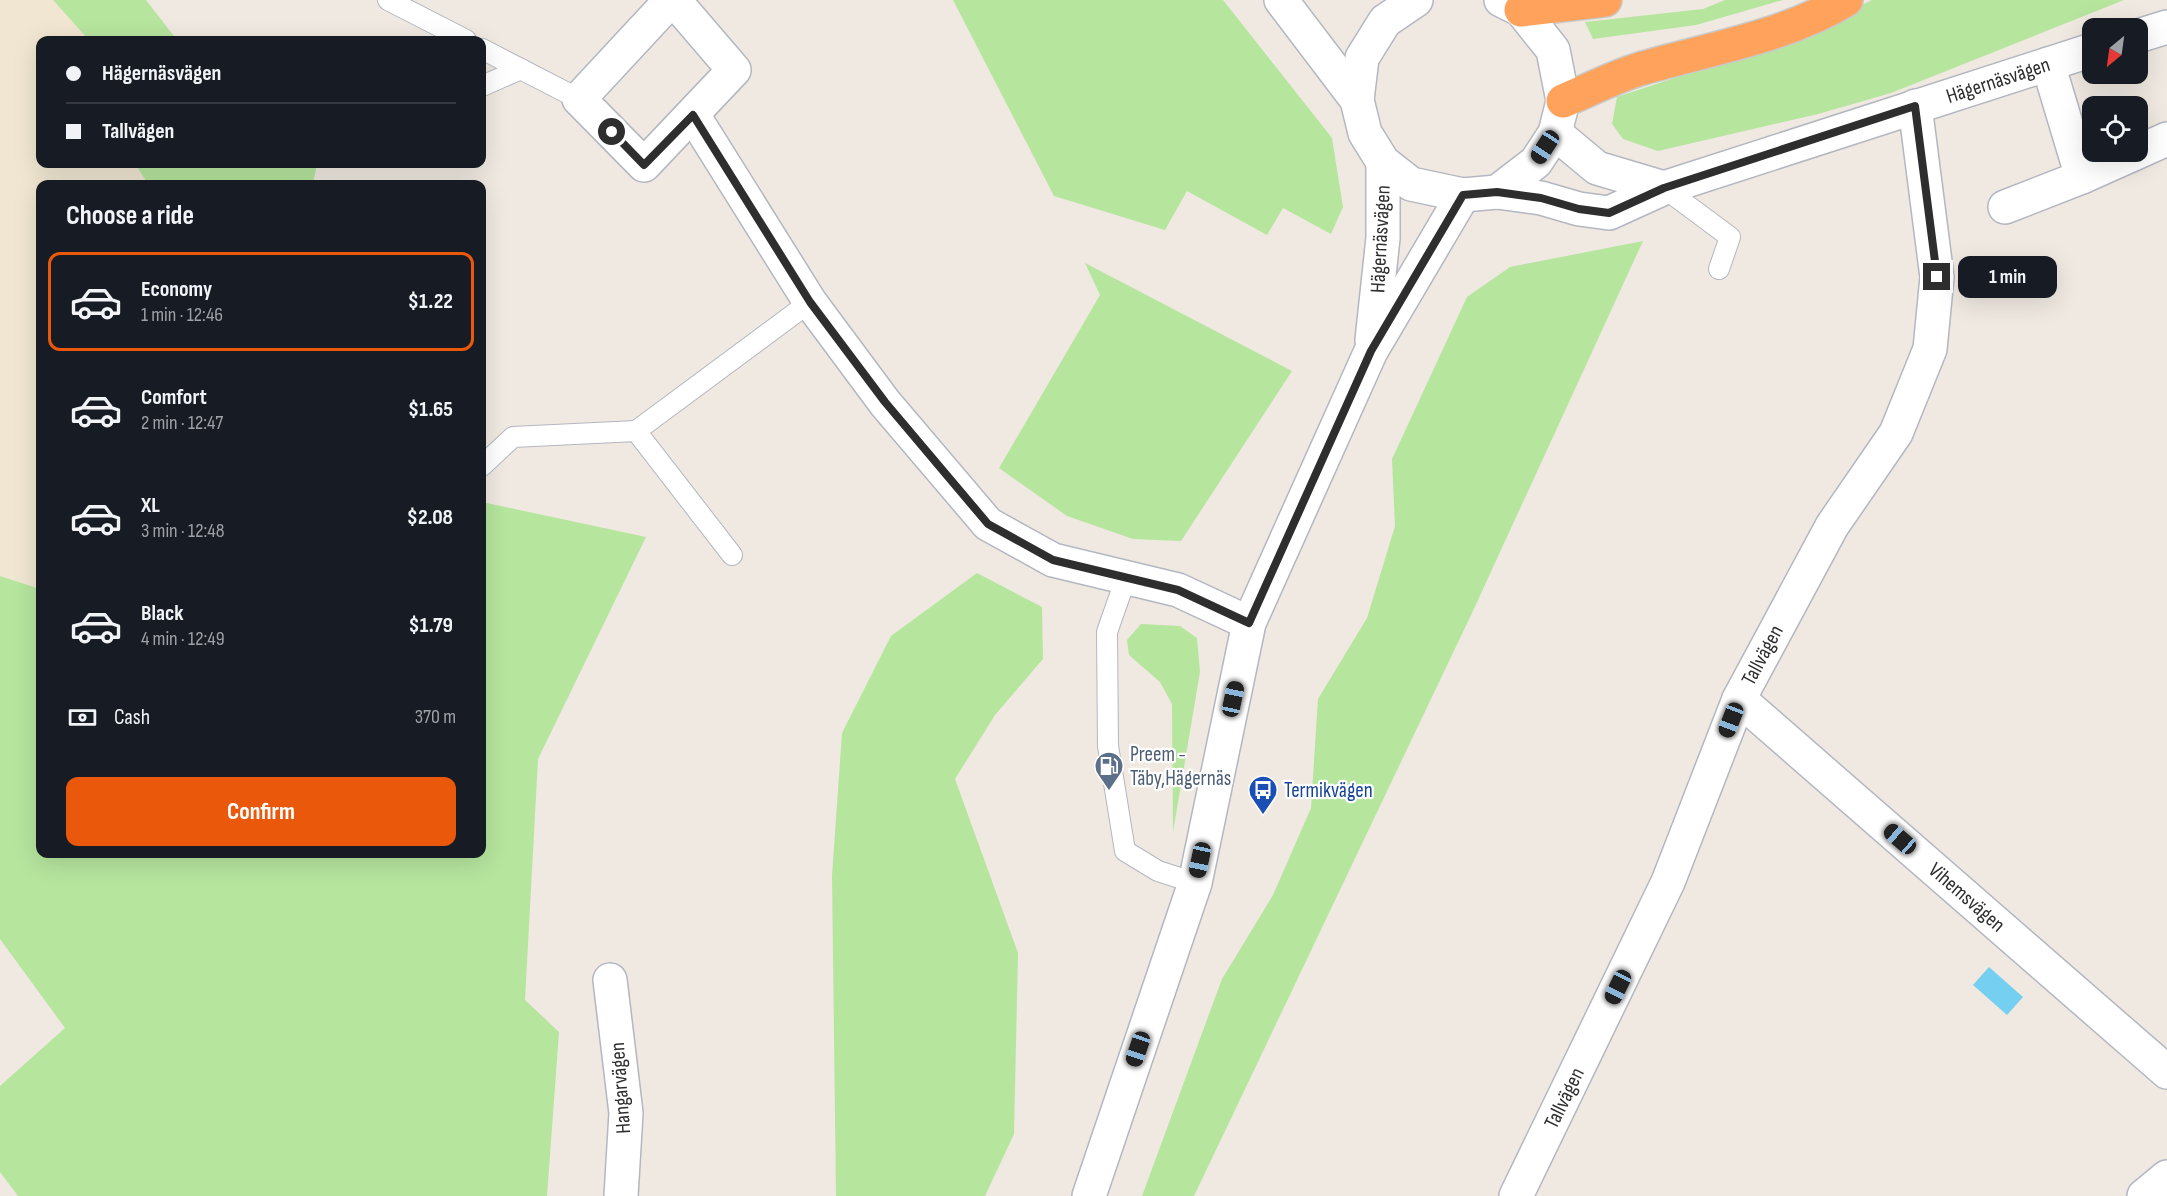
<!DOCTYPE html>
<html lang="en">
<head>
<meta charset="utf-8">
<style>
  body { margin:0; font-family:"Sofia Sans Condensed",sans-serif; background:#242831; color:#f1f3f6; height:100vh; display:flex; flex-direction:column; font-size:22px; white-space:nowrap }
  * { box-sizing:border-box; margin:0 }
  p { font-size:20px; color:#9ea1a6 }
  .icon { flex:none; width:33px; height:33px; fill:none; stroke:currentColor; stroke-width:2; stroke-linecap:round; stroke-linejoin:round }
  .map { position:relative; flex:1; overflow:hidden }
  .details { position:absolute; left:36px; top:180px; width:450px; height:678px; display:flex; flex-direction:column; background:#171b24; border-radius:12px; box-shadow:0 6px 24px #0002 }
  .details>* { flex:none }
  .guide { position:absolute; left:36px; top:36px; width:450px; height:132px; border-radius:12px; box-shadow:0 6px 24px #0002; display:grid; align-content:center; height:132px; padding:0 30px; background:#171b24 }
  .needle { width:39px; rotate:209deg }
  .fabs { position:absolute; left:2082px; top:18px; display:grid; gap:12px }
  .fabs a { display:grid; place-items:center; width:66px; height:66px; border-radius:12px; background:#171b24; box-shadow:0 6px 24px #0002; font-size:30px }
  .end { position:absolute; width:27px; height:27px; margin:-14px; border:8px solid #2e2e2e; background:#fff; box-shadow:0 0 0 3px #fff }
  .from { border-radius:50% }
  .bubble { position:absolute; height:42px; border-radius:12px; background:#171b24; box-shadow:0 6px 24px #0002; font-size:20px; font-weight:700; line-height:42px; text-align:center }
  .car { position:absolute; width:18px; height:36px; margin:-18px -9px; border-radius:8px; box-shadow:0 0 4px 2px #0007; background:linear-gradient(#222 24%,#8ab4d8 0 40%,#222 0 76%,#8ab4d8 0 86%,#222 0) }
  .guide b { display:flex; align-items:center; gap:21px; height:57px; font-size:22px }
  .guide b+b { border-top:2px solid #363941 }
  .guide i { width:15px; height:15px; background:#f1f3f6 }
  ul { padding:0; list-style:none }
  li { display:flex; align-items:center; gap:18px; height:99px; margin:0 12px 9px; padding:0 18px; border:3px solid transparent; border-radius:12px }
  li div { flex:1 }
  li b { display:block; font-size:22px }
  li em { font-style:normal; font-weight:700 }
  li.selected { border-color:#ea580c }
  li>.icon { width:54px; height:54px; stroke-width:1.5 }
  h2 { padding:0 30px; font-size:27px; line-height:72px }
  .pay { display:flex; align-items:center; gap:15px; height:66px; padding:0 30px; font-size:22px }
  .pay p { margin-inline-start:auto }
  .primary-button { display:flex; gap:12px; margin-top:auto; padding:12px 30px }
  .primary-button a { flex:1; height:69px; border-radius:12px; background:#ea580c; color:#fff; font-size:24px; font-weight:700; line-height:69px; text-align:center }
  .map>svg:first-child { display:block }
</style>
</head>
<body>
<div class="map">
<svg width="2167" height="1196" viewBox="0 0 2167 1196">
  <rect width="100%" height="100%" fill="#efe9e1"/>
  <polygon fill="#f0e6d1" points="0,0 53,0 89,40 40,40 40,164 135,164 148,184 40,184 40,589 0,576"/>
  <g fill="#b6e59e">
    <polygon points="53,0 146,0 177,40 89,40"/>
    <polygon points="953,0 1223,0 1332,138 1343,207 1331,234 1283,208 1267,235 1187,191 1165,230 1054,196"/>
    <polygon points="1725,0 1783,0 1696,25 1593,39 1585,22 1703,9"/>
    <polygon points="1872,0 2124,0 1891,93 1818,114 1658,151 1623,139 1612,124 1617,97 1786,41"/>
    <polygon points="135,164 317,164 313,184 148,184"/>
    <polygon points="1643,241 1472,613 1194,1196 1142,1196 1222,979 1273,895 1311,808 1318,699 1367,618 1395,526 1392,459 1467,297 1510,267"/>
    <polygon points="1085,263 1292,371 1181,541 1133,539 1067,516 999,468 1100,295"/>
    <polygon points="482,502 646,537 538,759 525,1000 559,1032 547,1196 18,1196 0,1172 0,1086 65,1028 0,939 0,576 40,589 40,854 482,854"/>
    <polygon points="977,573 1042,607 1043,659 995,715 955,779 1018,953 1014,1134 985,1196 836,1196 832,876 842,733 891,636"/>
    <polygon points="1141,624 1180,626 1197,638 1200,672 1173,832 1172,704 1160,682 1129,655 1127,640"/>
  </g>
  <polygon fill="#75cff0" points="1989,967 2023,997 2007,1015 1973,985"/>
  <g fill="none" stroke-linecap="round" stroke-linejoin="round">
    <g stroke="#b4b7c1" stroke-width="22">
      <g id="service">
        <polyline points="388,0 466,40"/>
        <polyline points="482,49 579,99"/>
        <polyline points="482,86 521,69"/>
        <polyline points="1664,188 1730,237 1719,269"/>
        <polyline points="636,431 810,302"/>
        <polyline points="482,466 513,437 636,431 732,555"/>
        <polyline points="1126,578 1107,632 1108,746 1125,851 1158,871 1195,883"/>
      </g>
    </g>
    <g stroke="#b4b7c1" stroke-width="36">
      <g id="minor">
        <polyline points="671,0 579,99 644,165 734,70 674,0"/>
        <polyline points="693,115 810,302 885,403 988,524 1053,560 1178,590 1249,623"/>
        <polyline points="2082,177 2167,139"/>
        <polyline points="2005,207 2082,177 2048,64"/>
        <polyline points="1739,699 2167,1072"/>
        <polyline points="610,980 626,1113 621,1196"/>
        <polyline points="1516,1196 1668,882 1739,699 1832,526 1896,433 1930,349 1937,277 1915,106"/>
        <polyline points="2144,1196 2167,1177"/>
      </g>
    </g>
    <g stroke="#b4b7c1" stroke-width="36">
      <g id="tertiary">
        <polyline points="1281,0 1357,100"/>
        <polyline points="1416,0 1385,21 1362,58 1357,100 1365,133 1383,162 1411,184 1463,195 1497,192 1536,162 1555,133 1563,101 1553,50 1521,10 1501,0"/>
        <polyline points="2138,36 2167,27"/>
        <polyline points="1555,133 1597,168 1664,188"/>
        <polyline points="1497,192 1541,198 1579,209 1609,213 1664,188 2092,50"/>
        <polyline points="1372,340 1383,238 1383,162"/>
        <polyline points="1089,1196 1195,883 1249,623 1371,351 1463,195"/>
      </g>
    </g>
    <g stroke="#c9c9c9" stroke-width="36">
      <g id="motorway">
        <polyline points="1521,10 1605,0"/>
        <path d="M1563,101C1589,90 1616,76 1643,68C1712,48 1784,37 1846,0"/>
      </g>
    </g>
    <use href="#service" stroke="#fff" stroke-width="20"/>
    <use href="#minor" stroke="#fff" stroke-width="33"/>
    <use href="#tertiary" stroke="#fff" stroke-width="33"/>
    <use href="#motorway" stroke="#ffa35c" stroke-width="33"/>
  </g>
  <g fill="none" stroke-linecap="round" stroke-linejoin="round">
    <polyline stroke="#2e2e2e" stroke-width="8" points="612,132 644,165 693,115 810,302 885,402 988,524 1053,560 1178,590 1249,623 1371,351 1463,195 1497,192 1541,198 1579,209 1609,213 1664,188 1915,106 1937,277"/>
  </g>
  <defs>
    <g id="fuel-pin" transform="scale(1.5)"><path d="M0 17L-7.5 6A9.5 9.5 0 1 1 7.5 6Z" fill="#5c6f8a" stroke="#fff"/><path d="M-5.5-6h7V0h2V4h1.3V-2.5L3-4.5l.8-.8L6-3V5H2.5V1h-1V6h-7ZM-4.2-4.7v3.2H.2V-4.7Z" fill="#fff"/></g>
    <g id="bus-pin" transform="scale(1.5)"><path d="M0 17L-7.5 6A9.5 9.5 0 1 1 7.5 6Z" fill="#1a4fb4" stroke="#fff"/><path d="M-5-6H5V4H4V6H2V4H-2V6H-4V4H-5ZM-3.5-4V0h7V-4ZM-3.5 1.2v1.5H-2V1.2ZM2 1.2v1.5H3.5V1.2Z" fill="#fff"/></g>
  </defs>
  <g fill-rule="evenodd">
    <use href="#fuel-pin" x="1109" y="766"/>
    <use href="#bus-pin" x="1263" y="790"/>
  </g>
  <g text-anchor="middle" stroke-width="4.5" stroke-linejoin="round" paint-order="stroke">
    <g font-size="21" fill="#2e2e2e" stroke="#fff">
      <text transform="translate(1998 80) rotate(-18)" y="7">Hägernäsvägen</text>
      <text transform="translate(1380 239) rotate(-87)" y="7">Hägernäsvägen</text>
      <text transform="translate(1762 655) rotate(-62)" y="7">Tallvägen</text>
      <text transform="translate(1967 897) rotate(41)" y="7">Vihemsvägen</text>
      <text transform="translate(620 1088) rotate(-94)" y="7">Hangarvägen</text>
      <text transform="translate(1564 1098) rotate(-64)" y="7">Tallvägen</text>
    </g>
    <g font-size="21" fill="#4e5e75" stroke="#fff" text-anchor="start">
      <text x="1130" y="761">Preem -<tspan x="1130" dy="24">Täby,Hägernäs</tspan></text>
    </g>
    <g font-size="21" fill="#164399" stroke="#fff" text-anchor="start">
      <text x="1284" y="797">Termikvägen</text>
    </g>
  </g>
</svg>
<div class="fabs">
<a><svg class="needle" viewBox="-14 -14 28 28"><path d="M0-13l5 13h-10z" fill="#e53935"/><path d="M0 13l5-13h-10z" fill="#9ea1a6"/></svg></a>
<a><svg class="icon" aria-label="locate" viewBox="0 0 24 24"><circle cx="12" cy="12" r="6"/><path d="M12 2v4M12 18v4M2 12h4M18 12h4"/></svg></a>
</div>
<i class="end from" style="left:612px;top:132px"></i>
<i class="end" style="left:1937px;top:277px"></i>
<div class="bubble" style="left:1958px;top:256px;width:99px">1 min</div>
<i class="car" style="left:1545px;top:147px;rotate:213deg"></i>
<i class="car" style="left:1233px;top:699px;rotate:12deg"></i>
<i class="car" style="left:1731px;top:720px;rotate:201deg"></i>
<i class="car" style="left:1900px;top:839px;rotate:311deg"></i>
<i class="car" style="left:1200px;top:860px;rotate:192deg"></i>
<i class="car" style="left:1618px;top:987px;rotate:206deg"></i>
<i class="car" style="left:1138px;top:1049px;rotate:199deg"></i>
<div class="guide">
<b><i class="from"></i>Hägernäsvägen</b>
<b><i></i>Tallvägen</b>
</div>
<section class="details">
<h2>Choose a ride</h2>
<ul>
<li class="selected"><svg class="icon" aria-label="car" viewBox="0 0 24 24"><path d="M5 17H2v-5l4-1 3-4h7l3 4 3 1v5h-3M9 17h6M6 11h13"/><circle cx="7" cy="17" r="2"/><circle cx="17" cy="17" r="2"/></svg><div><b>Economy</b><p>1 min · 12:46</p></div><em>$1.22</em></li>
<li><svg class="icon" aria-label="car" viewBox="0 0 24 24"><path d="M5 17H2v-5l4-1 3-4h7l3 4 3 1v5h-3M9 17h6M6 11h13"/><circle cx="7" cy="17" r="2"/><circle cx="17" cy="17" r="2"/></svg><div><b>Comfort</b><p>2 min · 12:47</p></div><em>$1.65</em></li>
<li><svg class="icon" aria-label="car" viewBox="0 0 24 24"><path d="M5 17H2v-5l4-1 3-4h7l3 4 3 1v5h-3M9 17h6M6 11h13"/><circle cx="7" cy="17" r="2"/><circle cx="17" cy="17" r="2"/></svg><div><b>XL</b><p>3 min · 12:48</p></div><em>$2.08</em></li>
<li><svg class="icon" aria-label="car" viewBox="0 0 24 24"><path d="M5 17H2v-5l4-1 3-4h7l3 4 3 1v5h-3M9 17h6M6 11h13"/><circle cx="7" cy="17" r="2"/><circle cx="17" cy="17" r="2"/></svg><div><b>Black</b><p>4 min · 12:49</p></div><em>$1.79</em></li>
</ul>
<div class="pay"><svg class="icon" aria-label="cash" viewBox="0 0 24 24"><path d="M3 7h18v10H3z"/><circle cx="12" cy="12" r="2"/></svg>Cash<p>370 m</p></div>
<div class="primary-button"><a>Confirm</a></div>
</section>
</div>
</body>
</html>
